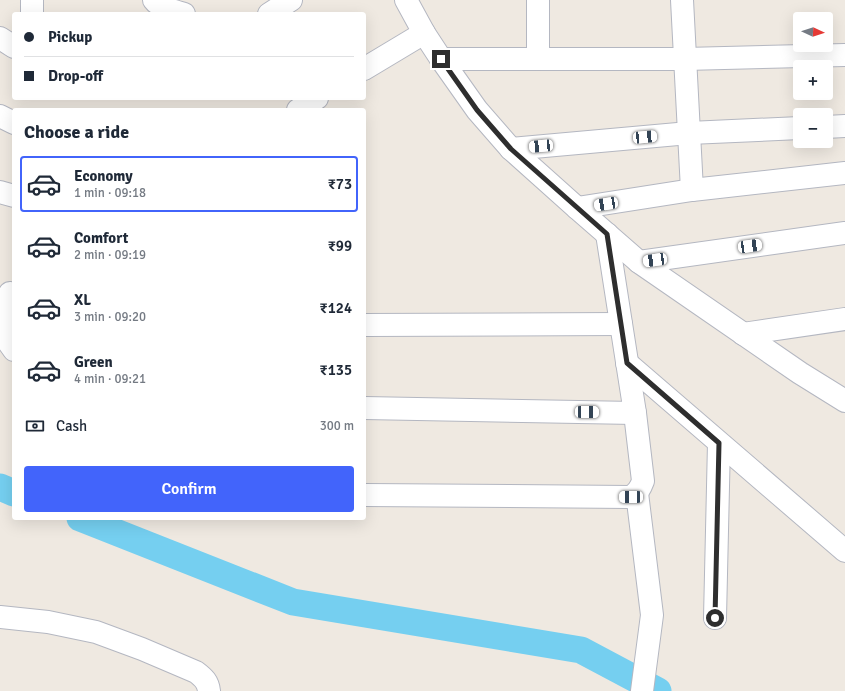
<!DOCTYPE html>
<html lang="en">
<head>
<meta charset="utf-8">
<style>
  body { margin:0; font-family:Signika,sans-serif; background:#f6f6f7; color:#1f2937; height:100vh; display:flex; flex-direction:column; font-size:15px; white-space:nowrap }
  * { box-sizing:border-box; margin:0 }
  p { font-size:13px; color:#747a83 }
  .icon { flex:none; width:22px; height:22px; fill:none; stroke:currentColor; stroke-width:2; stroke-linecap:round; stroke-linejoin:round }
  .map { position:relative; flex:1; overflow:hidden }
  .drawer { position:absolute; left:12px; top:108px; width:354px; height:412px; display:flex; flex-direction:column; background:#fff; border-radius:4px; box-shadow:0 4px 16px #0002 }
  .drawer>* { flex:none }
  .hud { position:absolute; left:12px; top:12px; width:354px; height:88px; border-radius:4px; box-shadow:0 4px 16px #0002; display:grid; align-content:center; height:88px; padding:0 12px; background:#fff }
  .needle { width:26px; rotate:93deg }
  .tools { position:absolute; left:793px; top:12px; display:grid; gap:8px }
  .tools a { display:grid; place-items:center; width:40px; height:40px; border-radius:4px; background:#fff; box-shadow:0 4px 16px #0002; font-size:20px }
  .end { position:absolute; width:18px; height:18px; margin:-9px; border:5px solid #2e2e2e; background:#fff; box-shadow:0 0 0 2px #fff }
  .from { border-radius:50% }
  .car { position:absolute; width:12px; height:24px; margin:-12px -6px; border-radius:5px; box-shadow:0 0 3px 1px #0007; background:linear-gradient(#fff 24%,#345 0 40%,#fff 0 76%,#345 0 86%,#fff 0) }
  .hud b { display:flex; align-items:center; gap:14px; height:38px; font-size:15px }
  .hud b+b { border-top:1px solid #e0e1e3 }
  .hud i { width:10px; height:10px; background:#1f2937 }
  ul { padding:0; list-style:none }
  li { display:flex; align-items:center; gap:12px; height:56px; margin:0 8px 6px; padding:0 4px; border:2px solid transparent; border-radius:4px }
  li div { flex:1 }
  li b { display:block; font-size:15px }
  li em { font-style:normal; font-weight:600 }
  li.current { border-color:#4264fb }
  li>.icon { width:36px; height:36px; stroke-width:1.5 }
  h2 { padding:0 12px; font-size:18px; line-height:48px }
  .pay { display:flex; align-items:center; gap:10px; height:44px; padding:0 12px; font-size:15px }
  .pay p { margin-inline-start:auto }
  .cta { display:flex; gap:8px; margin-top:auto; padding:8px 12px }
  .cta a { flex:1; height:46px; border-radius:4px; background:#4264fb; color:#fff; font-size:16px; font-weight:600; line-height:46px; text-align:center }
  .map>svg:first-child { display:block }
</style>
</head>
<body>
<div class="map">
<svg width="845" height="691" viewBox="0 0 845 691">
  <rect width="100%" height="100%" fill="#efe9e1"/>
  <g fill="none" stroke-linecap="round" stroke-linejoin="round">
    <g stroke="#75cff0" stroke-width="27">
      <polyline points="0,487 14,493"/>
      <polyline points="80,518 293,602 581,650 658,691"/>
    </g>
    <g stroke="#b4b7c1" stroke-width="24">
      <g id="minor">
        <polyline points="32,0 32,14"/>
        <path d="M154,0C160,8 175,11 184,14"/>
        <polyline points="406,0 424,33 441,59 477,110 511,149 577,208 639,262 800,373 845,401"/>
        <polyline points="682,0 692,190"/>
        <polyline points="269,14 291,0"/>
        <polyline points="0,38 14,47"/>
        <polyline points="441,59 685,59 845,55"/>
        <polyline points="538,59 538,0"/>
        <polyline points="364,69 424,33"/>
        <polyline points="298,110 317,98"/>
        <polyline points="0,116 14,123"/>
        <polyline points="826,127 845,126"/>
        <polyline points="511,149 689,133 800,128"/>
        <polyline points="0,192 14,196"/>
        <polyline points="577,208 692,190 845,173"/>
        <polyline points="639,262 845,233"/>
        <polyline points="10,293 9,337 9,343 14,350"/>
        <polyline points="364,325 621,324"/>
        <polyline points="743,334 845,319"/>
        <polyline points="627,363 845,551"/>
        <polyline points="364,408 635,413"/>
        <polyline points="637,493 652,615 642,691"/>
        <path d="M364,495L631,497C638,492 640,489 643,481L635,413L607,234"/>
        <path d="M0,617L48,622L96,632L142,649L196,672C204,678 208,682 209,691"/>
        <polyline points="715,618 719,443"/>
      </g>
    </g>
    <use href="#minor" stroke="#fff" stroke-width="22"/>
  </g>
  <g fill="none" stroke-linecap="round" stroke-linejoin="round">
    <polyline stroke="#2e2e2e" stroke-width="5" points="441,59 477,110 511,149 607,234 627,363 719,443 715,618"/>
  </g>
</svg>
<div class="tools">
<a><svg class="needle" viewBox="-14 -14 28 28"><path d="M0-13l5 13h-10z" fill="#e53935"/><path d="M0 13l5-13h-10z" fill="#747a83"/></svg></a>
<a>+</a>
<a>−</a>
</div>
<i class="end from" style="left:715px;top:618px"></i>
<i class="end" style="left:441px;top:59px"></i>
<i class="car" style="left:645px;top:137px;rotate:85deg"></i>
<i class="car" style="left:541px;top:146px;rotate:265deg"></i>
<i class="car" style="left:606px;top:204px;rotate:261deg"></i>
<i class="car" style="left:750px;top:246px;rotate:82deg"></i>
<i class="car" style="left:655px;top:260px;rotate:262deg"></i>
<i class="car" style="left:587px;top:412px;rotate:91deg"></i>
<i class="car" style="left:631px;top:497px;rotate:270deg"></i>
<div class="hud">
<b><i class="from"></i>Pickup</b>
<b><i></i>Drop-off</b>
</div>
<section class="drawer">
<h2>Choose a ride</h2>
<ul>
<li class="current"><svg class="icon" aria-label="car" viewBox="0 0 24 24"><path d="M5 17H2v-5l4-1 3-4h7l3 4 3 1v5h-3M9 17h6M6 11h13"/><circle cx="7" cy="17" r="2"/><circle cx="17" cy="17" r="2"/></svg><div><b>Economy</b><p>1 min · 09:18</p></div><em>₹73</em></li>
<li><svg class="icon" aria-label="car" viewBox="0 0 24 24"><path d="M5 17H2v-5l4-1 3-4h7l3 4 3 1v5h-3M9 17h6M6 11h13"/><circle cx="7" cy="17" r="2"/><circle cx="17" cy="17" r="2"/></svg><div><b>Comfort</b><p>2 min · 09:19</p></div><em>₹99</em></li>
<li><svg class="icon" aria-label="car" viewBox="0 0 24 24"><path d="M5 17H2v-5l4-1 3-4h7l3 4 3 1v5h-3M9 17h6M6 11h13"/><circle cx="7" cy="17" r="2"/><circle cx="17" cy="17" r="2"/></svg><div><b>XL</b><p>3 min · 09:20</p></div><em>₹124</em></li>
<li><svg class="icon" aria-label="car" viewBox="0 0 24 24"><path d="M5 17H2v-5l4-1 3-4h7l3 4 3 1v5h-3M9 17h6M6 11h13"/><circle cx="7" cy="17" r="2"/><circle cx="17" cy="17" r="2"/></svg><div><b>Green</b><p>4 min · 09:21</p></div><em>₹135</em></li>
</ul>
<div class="pay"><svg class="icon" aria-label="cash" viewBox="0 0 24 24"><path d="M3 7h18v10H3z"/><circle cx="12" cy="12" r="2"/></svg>Cash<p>300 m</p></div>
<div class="cta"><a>Confirm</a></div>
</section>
</div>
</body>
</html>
